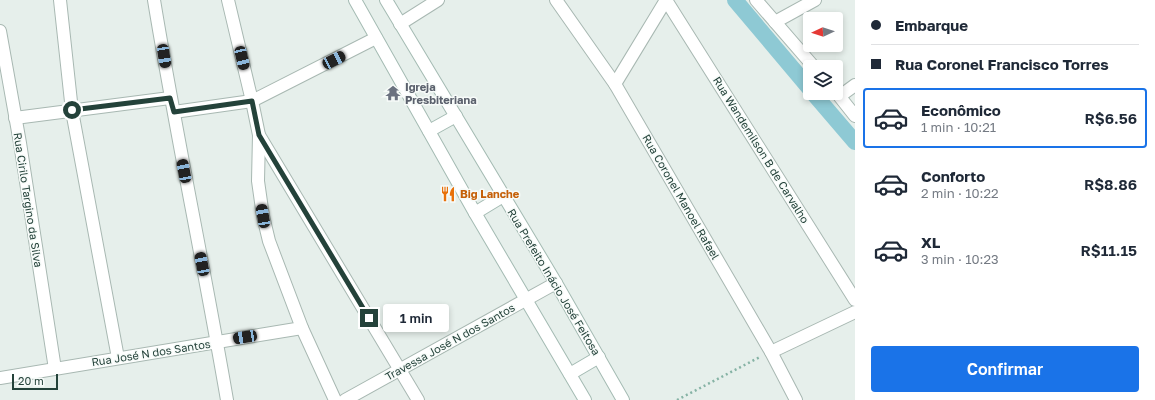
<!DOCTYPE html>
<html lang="pt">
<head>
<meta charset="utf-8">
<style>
  body { margin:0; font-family:"Golos Text",sans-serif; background:#f6f6f7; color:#1f2937; height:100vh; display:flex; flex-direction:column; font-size:15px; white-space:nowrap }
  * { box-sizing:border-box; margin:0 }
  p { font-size:13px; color:#747a83 }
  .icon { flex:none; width:22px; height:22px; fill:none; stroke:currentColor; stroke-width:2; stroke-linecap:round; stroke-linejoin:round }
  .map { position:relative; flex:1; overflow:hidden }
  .details { display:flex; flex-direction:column; background:#fff; width:300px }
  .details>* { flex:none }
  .top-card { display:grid; align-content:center; height:88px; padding:0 16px; background:#fff }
  .needle { width:26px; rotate:266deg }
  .buttons { position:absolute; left:803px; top:12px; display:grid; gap:8px }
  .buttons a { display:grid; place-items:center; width:40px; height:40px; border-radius:4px; background:#fff; box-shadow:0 2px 6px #0003; font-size:20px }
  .scale { position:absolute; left:12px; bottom:10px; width:46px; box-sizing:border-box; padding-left:4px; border:2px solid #24423a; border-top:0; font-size:11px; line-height:14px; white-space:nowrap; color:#24423a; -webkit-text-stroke:3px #f7fbf9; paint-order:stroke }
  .end { position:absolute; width:18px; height:18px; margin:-9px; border:5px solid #24423a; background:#fff; box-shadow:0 0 0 2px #fff }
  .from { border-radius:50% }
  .bubble { position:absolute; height:28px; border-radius:4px; background:#fff; box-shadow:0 2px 6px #0003; font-size:13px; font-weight:600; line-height:28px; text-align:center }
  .car { position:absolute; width:12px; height:24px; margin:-12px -6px; border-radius:5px; box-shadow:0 0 3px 1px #0007; background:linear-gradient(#222 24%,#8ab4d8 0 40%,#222 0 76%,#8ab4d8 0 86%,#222 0) }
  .top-card b { display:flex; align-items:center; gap:14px; height:38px; font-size:15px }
  .top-card b+b { border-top:1px solid #e0e1e3 }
  .top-card i { width:10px; height:10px; background:#1f2937 }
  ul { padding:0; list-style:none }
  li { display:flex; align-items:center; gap:12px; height:60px; margin:0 8px 6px; padding:0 8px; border:2px solid transparent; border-radius:4px }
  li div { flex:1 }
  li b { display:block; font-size:15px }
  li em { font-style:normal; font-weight:600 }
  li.current { border-color:#1a73e8 }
  li>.icon { width:36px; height:36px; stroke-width:1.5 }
  .action { display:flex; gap:8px; margin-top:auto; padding:8px 16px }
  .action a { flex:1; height:46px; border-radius:4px; background:#1a73e8; color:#fff; font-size:16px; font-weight:600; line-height:46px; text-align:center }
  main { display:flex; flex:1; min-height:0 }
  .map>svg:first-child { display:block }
</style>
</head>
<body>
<main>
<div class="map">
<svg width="855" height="400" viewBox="0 0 855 400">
  <rect width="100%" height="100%" fill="#e6efeb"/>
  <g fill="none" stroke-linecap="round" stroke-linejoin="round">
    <g stroke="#8ec9d4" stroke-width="16">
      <polyline points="735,0 810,89"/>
      <polyline points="813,93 855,142"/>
    </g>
    <g stroke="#a8b8b2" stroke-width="14">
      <g id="street">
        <polyline points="60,0 72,111 118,358"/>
        <path d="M154,0C176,134 204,266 227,400"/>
        <polyline points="228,0 252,101 259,135 418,400"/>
        <polyline points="556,0 615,84 771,352 796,400"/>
        <polyline points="666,0 855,300"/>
        <polyline points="756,0 814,67"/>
        <polyline points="775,22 815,0"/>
        <polyline points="400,24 438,0"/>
        <polyline points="0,31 20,143 55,369"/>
        <polyline points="615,84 666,0"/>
        <polyline points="836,92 855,116"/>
        <polyline points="840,96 855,85"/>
        <polyline points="174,112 252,101 376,38"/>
        <polyline points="15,118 170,98"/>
        <polyline points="259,135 258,181 263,216 269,241 302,328 335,400"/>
        <polyline points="771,352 855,312"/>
        <polyline points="0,378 302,328"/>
        <polyline points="345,400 556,283"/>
      </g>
    </g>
    <g stroke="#a4bbb3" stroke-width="14">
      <g id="secondary">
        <polyline points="355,0 475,213 585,400"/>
        <polyline points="386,0 556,283 623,400"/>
        <polyline points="429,131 456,116"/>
        <polyline points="475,213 503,196"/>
        <polyline points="570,374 599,357"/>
      </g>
    </g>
    <polyline stroke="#86b3a5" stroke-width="2.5" stroke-dasharray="2 3" stroke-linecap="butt" points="677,400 760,357"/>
    <use href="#street" stroke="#fff" stroke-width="12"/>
    <use href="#secondary" stroke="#fff" stroke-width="12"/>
  </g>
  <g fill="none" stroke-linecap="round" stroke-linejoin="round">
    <polyline stroke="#24423a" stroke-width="5" points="72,110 170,98 174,112 252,101 259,135 369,318"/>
  </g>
  <defs>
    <g id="temple-bare" transform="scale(1.2)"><path d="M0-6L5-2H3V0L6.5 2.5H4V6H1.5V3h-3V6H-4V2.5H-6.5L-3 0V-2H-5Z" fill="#6b7280" stroke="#f7fbf9" stroke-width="2.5" paint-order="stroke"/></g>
    <g id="restaurant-bare" transform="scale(1.2)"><path d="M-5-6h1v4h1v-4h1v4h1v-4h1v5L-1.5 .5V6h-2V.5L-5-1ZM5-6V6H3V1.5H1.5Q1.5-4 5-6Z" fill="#e8710a" stroke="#f7fbf9" stroke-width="2.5" paint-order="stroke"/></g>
  </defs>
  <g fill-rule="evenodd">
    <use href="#temple-bare" x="393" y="93"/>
    <use href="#restaurant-bare" x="448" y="194"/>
  </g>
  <g text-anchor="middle" stroke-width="3" stroke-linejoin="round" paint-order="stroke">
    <g font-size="11" font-weight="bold" fill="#5b616d" stroke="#f7fbf9" text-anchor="start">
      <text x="405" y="91">Igreja<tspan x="405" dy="13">Presbiteriana</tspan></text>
    </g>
    <g font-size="11" fill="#24423a" stroke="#f7fbf9">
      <text transform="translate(761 150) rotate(58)" y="4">Rua Wandemilson B de Carvalho</text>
      <text transform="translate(681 197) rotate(60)" y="4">Rua Coronel Manoel Rafael</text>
      <text transform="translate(28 200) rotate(81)" y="4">Rua Cirilo Targino da Silva</text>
      <text transform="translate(554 282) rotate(59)" y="4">Rua Prefeito Inácio José Feitosa</text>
      <text transform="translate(450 342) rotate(-29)" y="4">Travessa José N dos Santos</text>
      <text transform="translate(151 353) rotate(-9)" y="4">Rua José N dos Santos</text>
    </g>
    <g font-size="11" font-weight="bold" fill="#c56008" stroke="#f7fbf9" text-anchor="start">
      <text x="460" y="198">Big Lanche</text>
    </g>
  </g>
</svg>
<div class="buttons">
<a><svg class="needle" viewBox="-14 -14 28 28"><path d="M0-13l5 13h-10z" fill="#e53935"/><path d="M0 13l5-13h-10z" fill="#747a83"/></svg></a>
<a><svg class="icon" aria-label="layers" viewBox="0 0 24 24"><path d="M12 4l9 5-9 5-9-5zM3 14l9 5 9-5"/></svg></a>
</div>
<div class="scale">20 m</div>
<i class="end from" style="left:72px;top:110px"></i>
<i class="end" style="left:369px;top:318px"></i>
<div class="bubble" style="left:383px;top:304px;width:66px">1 min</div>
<i class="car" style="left:164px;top:56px;rotate:171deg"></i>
<i class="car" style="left:242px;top:58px;rotate:167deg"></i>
<i class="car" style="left:334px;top:60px;rotate:63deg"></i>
<i class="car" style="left:184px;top:171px;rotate:349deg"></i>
<i class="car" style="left:263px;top:216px;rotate:350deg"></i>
<i class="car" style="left:202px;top:264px;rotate:349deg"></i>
<i class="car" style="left:245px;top:337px;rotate:261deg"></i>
</div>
<section class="details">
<div class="top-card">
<b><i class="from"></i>Embarque</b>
<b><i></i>Rua Coronel Francisco Torres</b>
</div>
<ul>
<li class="current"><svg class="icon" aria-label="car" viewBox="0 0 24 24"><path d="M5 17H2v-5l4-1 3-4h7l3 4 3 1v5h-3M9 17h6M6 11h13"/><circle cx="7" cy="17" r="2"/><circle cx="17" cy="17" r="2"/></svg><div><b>Econômico</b><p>1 min · 10:21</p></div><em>R$6.56</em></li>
<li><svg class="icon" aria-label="car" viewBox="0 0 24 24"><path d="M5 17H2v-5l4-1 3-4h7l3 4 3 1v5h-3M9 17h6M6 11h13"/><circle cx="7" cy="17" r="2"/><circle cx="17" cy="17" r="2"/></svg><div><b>Conforto</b><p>2 min · 10:22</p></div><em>R$8.86</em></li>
<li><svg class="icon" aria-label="car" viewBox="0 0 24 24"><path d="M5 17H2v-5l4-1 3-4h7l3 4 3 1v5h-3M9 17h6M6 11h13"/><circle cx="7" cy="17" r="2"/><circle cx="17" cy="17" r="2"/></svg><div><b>XL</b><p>3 min · 10:23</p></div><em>R$11.15</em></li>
</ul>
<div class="action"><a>Confirmar</a></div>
</section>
</main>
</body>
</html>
